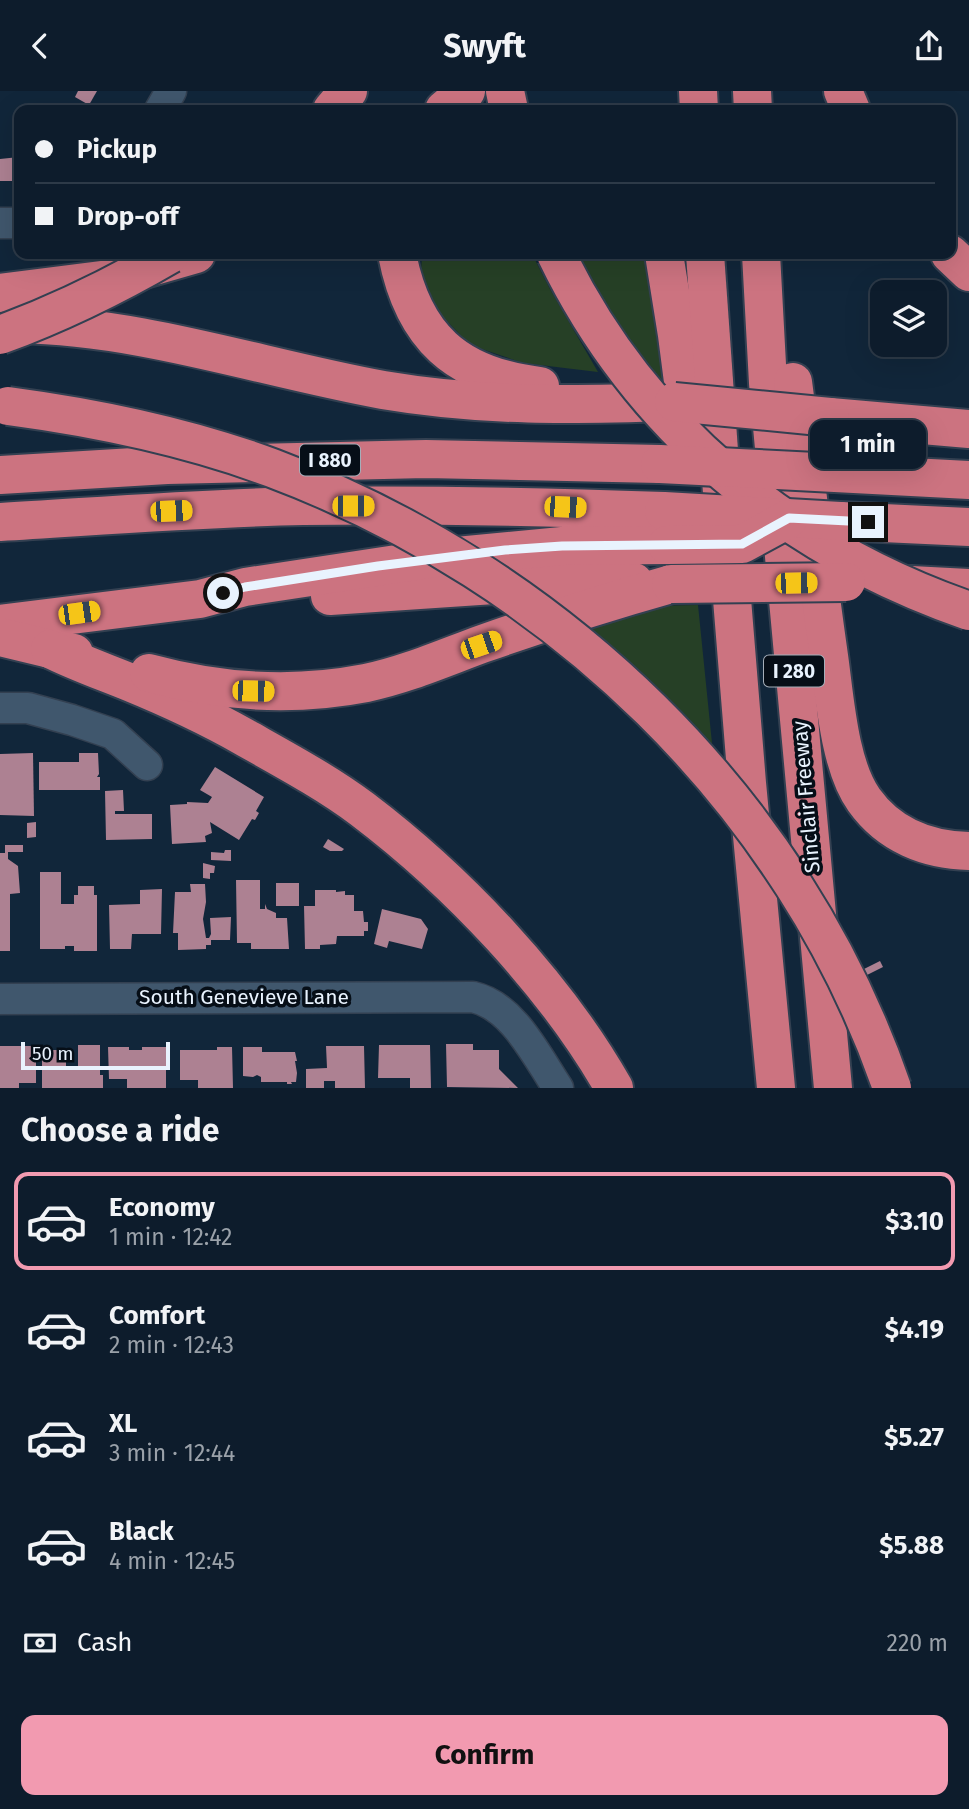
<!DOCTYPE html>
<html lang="en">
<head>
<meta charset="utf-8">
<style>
  body { margin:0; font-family:"Fira Sans",sans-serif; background:#1b2938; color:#f1f3f6; height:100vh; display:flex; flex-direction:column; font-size:26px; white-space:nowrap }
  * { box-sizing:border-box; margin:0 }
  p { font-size:23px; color:#9aa1a9 }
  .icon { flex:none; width:38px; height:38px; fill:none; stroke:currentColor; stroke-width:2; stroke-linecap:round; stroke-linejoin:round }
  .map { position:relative; height:997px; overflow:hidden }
  .panel { display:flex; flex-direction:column; background:#0d1c2c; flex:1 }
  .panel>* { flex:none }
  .guide { position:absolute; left:14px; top:14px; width:942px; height:154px; border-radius:14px; box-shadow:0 7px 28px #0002,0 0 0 2px #2d3a48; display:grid; align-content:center; height:154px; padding:0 21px; background:#0d1c2c }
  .controls { position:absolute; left:870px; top:189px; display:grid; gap:14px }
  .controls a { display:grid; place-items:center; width:77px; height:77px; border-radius:14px; background:#0d1c2c; box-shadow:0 7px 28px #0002,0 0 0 2px #2d3a48; font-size:35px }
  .scale { position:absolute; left:21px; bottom:18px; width:149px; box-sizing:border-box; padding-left:7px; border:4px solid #e9f3fe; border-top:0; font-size:19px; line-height:24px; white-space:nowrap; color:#e9f3fe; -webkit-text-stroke:5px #060e17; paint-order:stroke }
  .end { position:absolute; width:32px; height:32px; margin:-16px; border:9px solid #e9f3fe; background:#111; box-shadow:0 0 0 4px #111 }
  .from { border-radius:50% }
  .bubble { position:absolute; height:49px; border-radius:14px; background:#0d1c2c; box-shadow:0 7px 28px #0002,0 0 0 2px #2d3a48; font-size:23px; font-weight:700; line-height:49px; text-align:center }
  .car { position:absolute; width:21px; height:42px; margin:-21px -10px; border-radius:9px; box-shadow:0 0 5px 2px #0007; background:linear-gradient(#f5c518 24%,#345 0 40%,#f5c518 0 76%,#345 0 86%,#f5c518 0) }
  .guide b { display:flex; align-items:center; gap:24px; height:66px; font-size:26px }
  .guide b+b { border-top:2px solid #2d3a48 }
  .guide i { width:18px; height:18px; background:#f1f3f6 }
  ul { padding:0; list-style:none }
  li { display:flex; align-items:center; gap:21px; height:98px; margin:0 14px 10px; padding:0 7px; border:4px solid transparent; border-radius:14px }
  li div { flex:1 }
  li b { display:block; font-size:26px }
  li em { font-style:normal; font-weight:700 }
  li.on { border-color:#f29ab0 }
  li>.icon { width:63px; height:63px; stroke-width:1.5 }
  h2 { padding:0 21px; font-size:32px; line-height:84px }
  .pay { display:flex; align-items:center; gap:18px; height:77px; padding:0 21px; font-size:26px }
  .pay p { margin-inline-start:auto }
  .primary-button { display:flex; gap:14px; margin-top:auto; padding:14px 21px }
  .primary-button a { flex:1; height:80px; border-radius:14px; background:#f29ab0; color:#111; font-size:28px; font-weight:700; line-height:80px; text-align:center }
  header { display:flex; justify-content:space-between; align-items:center; height:91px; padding:0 21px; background:#0d1c2c; font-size:32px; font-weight:700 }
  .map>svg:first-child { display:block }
</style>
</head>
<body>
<header><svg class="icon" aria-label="back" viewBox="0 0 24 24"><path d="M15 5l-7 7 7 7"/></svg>Swyft<svg class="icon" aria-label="share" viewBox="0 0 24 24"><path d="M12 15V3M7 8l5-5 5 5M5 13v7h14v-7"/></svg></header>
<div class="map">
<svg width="969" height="997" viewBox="0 0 969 997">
  <rect width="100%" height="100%" fill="#11263a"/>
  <g fill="#264026">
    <polygon points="422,163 532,163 550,198 598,281 523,272 470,254 440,223 421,183"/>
    <polygon points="576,163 647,163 677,291 657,288 614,230"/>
    <polygon points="698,514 713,662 657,600 583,532 645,515"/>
  </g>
  <g fill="#ad8192">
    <polygon points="78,0 97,0 89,14 75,6"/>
    <polygon points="19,66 19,90 0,90 0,68"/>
    <polygon points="33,662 34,725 0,724 0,663"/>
    <polygon points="79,662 98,662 99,683 97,686 100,686 100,699 39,699 39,671 79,671"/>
    <polygon points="215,676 264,706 256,720 259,722 255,729 252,728 239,749 210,731 212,742 205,745 206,751 172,753 170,714 187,713 187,711 208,712 212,706 200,699"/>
    <polygon points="123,699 124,720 115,720 115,723 152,723 152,748 106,749 105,700"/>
    <polygon points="36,731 36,746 27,747 27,732"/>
    <polygon points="328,748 344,758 342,760 330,760 323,756"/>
    <polygon points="5,754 23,754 23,761 8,761 8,768 18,775 20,802 10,803 10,860 0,860 0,762 5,762"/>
    <polygon points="225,759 231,759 231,770 211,769 211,761 224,762"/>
    <polygon points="203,772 215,775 214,782 210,782 210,788 203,787"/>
    <polygon points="40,781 61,781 61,813 74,813 74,804 78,804 78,795 94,795 94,804 97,804 97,860 74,860 74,855 65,855 65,858 40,858"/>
    <polygon points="236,789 260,789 260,818 265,818 265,813 267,818 276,822 276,827 287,827 289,858 251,858 251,852 237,852"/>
    <rect x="276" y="792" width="23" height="23"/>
    <polygon points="190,793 205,793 206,811 203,828 206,847 209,847 211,843 210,827 231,826 230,849 211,849 211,854 206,854 206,858 178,859 178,842 173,842 175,801 191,801"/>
    <polygon points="162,798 161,843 132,843 131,858 110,858 109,814 140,813 140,799"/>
    <polygon points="315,799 336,799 336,801 345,800 345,804 354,804 354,820 363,820 364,831 368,831 368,840 364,840 364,845 337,845 336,853 320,854 320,858 305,858 304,815 315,815"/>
    <polygon points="382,818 421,828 428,838 422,858 389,850 387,857 374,853"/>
    <polygon points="880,870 883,876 835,900 832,894"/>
    <polygon points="446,953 473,953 473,959 499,959 499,978 518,997 447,996"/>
    <polygon points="78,954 100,954 100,984 103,984 103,997 42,997 42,959 66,959 66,976 78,976"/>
    <polygon points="379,954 430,954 431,997 410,997 410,987 378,987"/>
    <polygon points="0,955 36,955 36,992 19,992 19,997 0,997"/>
    <polygon points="326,955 364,955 365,997 335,997 335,990 324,990 324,997 306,997 306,978 327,977"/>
    <polygon points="108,956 129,956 129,959 142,959 142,956 166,956 166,997 127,997 127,988 109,988"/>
    <polygon points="217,956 232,956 233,997 198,997 198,989 180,989 180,959 217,959"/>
    <polygon points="243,956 262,956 262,961 295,961 297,970 295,970 297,982 296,991 291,991 292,993 287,993 287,991 261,991 261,986 257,984 253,986 243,985"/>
  </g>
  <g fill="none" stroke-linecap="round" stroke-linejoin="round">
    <g stroke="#334051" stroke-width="33">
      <g id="minor">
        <polyline points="160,19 171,0"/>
        <polyline points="0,132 19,132"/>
        <polyline points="0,617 28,617 72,629 113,643 147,674"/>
        <path d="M0,908L473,906C513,915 536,964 558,997"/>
      </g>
    </g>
    <g stroke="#334051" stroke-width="42">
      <g id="highway">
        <polyline points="505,0 509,19"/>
        <polyline points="698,0 699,19"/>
        <polyline points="752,0 753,19"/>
        <polyline points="843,0 851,19"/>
        <polyline points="332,19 348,0"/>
        <polyline points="444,19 466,0"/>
        <path d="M397,163C413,246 456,285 540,295"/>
        <polyline points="664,163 677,244 689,337"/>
        <polyline points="705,163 722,402"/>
        <polyline points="761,163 768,292 833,997"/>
        <polyline points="950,163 969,181"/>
        <polyline points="0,202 109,188 196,163"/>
        <path d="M18,233C142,235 262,277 383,299C483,316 573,314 674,311"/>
        <path d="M793,291C805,382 816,474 829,565C835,607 839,674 864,709C889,744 927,759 969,760"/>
        <polyline points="830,326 969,338"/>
        <polyline points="835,382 969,389"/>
        <polyline points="0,384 167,374 426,368 660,373"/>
        <polyline points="840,430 969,436"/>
        <path d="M0,431C101,425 202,417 303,415C423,413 544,416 664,420"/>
        <polyline points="728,459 747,692 776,997"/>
        <polyline points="911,494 969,497"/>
        <polyline points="330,505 553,490 634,491"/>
        <polyline points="0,533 200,508 245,496 436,467 562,455 667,454"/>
        <polyline points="0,546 50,558 74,562"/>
        <path d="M50,558C76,571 102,580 129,591C168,607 207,625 244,646C283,668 326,691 362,718C457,790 555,893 614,997"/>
        <path d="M149,582C219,601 294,606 366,592C405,584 444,567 482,553C545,531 607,511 671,493"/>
      </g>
    </g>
    <use href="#minor" stroke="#40576d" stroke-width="30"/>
    <use href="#highway" stroke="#cc7380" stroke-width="38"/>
    <g stroke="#334051" stroke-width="42" stroke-linecap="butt">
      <g id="highway-bridge">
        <path d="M556,163C640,337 788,457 969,520"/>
        <path d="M0,244C60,222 115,195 170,163"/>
        <polyline points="674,311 830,326"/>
        <path d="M8,315C98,327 186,345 272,377C555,483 793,709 892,997"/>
        <polyline points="660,373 835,382"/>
        <polyline points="664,420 840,430"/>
        <polyline points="667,454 742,453 788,428"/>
        <polyline points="671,493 846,491"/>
      </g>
    </g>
    <use href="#highway-bridge" stroke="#cc7380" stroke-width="38"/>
  </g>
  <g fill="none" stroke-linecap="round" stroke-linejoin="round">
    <polyline stroke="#e9f3fe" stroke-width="9" points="223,502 245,496 378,475 505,459 562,455 742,453 789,427 868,431"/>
  </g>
  <g text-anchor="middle" stroke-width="7" stroke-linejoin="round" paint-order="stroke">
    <g fill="#060e17" stroke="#a5aeb9" stroke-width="2">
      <rect x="300" y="353.5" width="60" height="31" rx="5"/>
      <rect x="764" y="564.5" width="60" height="31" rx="5"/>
    </g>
    <g font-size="19" font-weight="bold" fill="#e9f3fe">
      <text x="330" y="376">I 880</text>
      <text x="794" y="587">I 280</text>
    </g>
    <g font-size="21" fill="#e9f3fe" stroke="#060e17">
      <text transform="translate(806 706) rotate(-95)" y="7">Sinclair Freeway</text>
      <text x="244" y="913">South Genevieve Lane</text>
    </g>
  </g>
</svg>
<div class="controls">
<a><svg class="icon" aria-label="layers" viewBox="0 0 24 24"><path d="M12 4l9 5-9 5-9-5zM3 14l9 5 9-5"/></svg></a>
</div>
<div class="scale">50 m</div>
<i class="end from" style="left:223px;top:502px"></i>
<i class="end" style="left:868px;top:431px"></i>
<div class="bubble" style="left:810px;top:329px;width:116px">1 min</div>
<i class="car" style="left:353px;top:415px;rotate:90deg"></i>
<i class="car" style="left:565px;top:416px;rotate:92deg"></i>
<i class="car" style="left:171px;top:420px;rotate:88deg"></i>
<i class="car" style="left:796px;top:492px;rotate:89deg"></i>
<i class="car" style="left:79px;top:522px;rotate:82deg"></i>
<i class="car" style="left:481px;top:554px;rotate:71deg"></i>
<i class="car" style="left:253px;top:600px;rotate:91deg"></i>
<div class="guide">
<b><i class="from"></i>Pickup</b>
<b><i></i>Drop-off</b>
</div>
</div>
<section class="panel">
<h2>Choose a ride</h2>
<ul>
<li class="on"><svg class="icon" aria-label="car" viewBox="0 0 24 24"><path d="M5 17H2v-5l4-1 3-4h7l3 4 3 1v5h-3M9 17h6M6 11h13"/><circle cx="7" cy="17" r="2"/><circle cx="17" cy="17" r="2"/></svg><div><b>Economy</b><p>1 min · 12:42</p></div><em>$3.10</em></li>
<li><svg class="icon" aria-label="car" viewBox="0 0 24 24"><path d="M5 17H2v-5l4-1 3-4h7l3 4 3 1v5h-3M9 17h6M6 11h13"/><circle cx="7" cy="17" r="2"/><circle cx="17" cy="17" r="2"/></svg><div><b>Comfort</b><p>2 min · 12:43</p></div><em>$4.19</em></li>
<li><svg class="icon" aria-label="car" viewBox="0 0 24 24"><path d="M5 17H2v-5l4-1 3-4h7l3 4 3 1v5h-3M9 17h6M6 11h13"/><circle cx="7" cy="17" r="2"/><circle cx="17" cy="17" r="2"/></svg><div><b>XL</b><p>3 min · 12:44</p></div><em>$5.27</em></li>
<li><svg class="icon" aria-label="car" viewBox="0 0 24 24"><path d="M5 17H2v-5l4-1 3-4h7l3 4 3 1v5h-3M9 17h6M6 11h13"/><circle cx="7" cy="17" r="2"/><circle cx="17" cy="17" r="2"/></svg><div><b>Black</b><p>4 min · 12:45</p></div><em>$5.88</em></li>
</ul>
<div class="pay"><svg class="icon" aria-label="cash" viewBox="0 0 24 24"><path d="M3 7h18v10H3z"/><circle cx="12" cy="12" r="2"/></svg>Cash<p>220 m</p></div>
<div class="primary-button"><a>Confirm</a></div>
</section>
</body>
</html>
